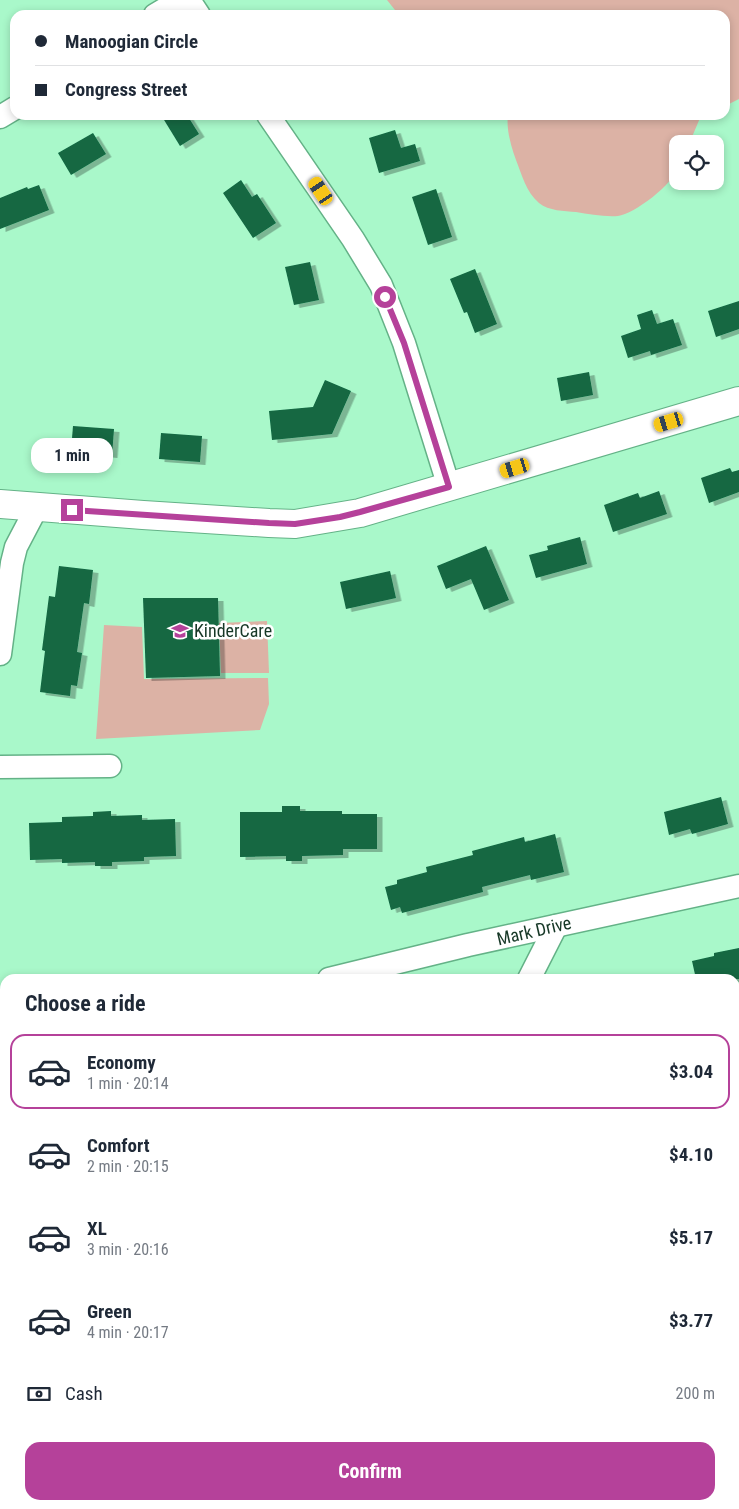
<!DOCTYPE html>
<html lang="en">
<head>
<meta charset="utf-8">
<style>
  body { margin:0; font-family:"Roboto Condensed",sans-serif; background:#f2f2f3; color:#1f2937; height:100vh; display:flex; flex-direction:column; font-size:19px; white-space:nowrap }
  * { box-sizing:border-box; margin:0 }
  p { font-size:16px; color:#747a83 }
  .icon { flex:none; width:28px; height:28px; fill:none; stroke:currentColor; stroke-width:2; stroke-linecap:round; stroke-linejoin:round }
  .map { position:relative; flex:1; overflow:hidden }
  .sheet { position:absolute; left:0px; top:974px; width:740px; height:536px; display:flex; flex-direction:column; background:#fff; border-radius:15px 15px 0 0; box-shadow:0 2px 8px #0003 }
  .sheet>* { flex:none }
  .guide { position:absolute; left:10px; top:10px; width:720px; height:110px; border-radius:15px; box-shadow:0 2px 8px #0003; display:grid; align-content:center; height:110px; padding:0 25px; background:#fff }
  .tools { position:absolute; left:669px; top:135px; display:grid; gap:10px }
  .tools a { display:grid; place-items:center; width:55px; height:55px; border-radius:10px; background:#fff; box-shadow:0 2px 8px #0003; font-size:25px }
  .end { position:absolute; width:22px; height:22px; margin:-11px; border:6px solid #b5419a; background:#fff; box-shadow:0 0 0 2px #fff }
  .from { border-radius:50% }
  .bubble { position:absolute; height:35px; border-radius:15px; background:#fff; box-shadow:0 2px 8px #0003; font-size:16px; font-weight:700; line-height:35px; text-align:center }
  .car { position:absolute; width:15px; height:30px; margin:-15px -8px; border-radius:6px; box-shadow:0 0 4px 1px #0007; background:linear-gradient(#f5c518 24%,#345 0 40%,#f5c518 0 76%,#345 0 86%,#f5c518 0) }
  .guide b { display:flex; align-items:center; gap:18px; height:48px; font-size:19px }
  .guide b+b { border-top:1px solid #e0e1e3 }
  .guide i { width:12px; height:12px; background:#1f2937 }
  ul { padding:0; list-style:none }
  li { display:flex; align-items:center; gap:15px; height:75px; margin:0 10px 8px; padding:0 15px; border:2px solid transparent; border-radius:15px }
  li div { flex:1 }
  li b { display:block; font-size:19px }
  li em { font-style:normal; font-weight:700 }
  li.selected { border-color:#b5419a }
  li>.icon { width:45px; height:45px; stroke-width:1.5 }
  h2 { padding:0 25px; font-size:22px; line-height:60px }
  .pay { display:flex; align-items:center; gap:12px; height:55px; padding:0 25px; font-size:19px }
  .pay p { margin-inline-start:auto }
  .cta { display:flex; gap:10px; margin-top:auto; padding:10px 25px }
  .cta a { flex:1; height:58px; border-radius:15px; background:#b5419a; color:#fff; font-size:20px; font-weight:700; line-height:58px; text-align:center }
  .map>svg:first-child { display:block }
</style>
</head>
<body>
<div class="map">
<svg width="739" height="1509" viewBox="0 0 739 1509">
  <defs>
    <filter id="shadow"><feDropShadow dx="5.5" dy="3" stdDeviation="0" flood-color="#0004"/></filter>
  </defs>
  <rect width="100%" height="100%" fill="#a9f8ca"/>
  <g fill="#dcb2a5">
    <polygon points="387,0 739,0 739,99 725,106 725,15 399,15"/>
    <path d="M508,115H705L700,118L689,144H678C678,151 679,160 678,167C674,184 634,214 618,216C604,217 589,214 576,212C564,211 549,211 539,203C526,192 522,175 516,160C511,146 506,129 508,115Z"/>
    <polygon points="267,621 269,673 221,673 219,623"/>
    <polygon points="104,625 142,627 144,679 268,678 269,704 260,730 96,739"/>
  </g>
  <g fill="#126842" filter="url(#shadow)">
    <polygon points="161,115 187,115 199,134 180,146"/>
    <polygon points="395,130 401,148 415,144 420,161 379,173 369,138"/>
    <polygon points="93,133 106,154 71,175 58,153"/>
    <polygon points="241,180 252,197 257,194 276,223 253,238 223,193"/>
    <polygon points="39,185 49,210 0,229 0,198 27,187 28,189"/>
    <polygon points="436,189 452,237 428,245 412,197"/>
    <polygon points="310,262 319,300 294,305 285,267"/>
    <polygon points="475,269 497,324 475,333 467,312 464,313 450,279"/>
    <polygon points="739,301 739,329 716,337 708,311"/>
    <polygon points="652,310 657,324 673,319 682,345 651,355 650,351 628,358 621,336 641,329 637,315"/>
    <polygon points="589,372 593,395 561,401 557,378"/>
    <polygon points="325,380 351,391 332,434 272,440 269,411 313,407"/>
    <polygon points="73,426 114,429 112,455 71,451"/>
    <polygon points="161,433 202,436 200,462 159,459"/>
    <polygon points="730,468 732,472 739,470 739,492 709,503 701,478"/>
    <polygon points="659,491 667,514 613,532 604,505 638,493 640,498"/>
    <polygon points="580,537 587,564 536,578 529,555 548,550 547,546"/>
    <polygon points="486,546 509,600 484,610 471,579 446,589 437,566"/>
    <polygon points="59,566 93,570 89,604 84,603 77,652 82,653 77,686 71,685 70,696 40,692 45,651 42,650 49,596 55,597"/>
    <polygon points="390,571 396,598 346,609 340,582"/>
    <polygon points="143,598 218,598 220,676 146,678"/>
    <polygon points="721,797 728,824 692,834 690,829 669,835 664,812"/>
    <polygon points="282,806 300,806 300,811 342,811 342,814 377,814 377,849 343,849 343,855 302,856 302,861 286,861 286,856 240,857 240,812 282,812"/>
    <polygon points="111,811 111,816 142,815 142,820 175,819 176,856 144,857 144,861 112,862 112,866 95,866 95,862 62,863 62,859 30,860 29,823 62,822 62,817 93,816 93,812"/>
    <polygon points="555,834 564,872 531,880 530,875 482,887 483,892 402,913 400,907 391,910 385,887 397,884 397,880 427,872 426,867 473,855 472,851 524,837 525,842"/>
    <polygon points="739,948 739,979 696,979 692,961 714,956 714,953"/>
  </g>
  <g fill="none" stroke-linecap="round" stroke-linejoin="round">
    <g stroke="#64b287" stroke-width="25">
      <g id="minor">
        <polyline points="189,0 199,15"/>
        <polyline points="155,15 180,0"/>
        <polyline points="268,115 353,239 381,285 404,343 449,487"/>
        <polyline points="0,117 15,108"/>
        <polyline points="0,654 12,563 16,547 37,507"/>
        <polyline points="0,767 110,766"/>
        <polyline points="329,979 468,945 739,886"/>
        <polyline points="529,979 556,926"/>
        <polyline points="0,1001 5,1001"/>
        <polyline points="0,1344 5,1342"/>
        <polyline points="224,1509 225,1509"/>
      </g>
    </g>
    <g stroke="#64b287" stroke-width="30">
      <polyline id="major" points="0,504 143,515 269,523 295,524 360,513 739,401"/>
    </g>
    <use href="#minor" stroke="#fff" stroke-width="22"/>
    <use href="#major" stroke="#fff" stroke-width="28"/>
  </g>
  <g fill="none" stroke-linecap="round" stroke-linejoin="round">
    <polyline stroke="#b5419a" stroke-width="6" points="72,510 269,523 295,524 340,517 360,512 449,487 404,343 385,297"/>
  </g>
  <defs>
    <g id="school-bare" transform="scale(1.35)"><path d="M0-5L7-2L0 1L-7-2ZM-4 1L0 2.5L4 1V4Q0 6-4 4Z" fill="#b5419a" stroke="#fff" stroke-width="2.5" paint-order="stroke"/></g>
  </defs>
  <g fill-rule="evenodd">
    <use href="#school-bare" x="180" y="631"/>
  </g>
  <g text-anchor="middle" stroke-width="5" stroke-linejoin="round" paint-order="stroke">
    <g font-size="18" fill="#163726" stroke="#fff" text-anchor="start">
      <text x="194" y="637">KinderCare</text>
    </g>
    <g font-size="18" fill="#163726" stroke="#fff">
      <text transform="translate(534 931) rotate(-13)" y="6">Mark Drive</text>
    </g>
  </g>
</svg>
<div class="tools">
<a><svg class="icon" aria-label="locate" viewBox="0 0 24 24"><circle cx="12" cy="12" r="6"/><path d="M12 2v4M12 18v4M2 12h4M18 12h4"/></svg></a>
</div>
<i class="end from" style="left:385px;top:297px"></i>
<i class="end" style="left:72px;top:510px"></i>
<div class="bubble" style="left:31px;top:438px;width:82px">1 min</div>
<i class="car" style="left:321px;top:191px;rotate:326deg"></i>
<i class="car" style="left:669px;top:422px;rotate:253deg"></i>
<i class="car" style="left:515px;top:468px;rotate:253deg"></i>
<div class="guide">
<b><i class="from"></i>Manoogian Circle</b>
<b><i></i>Congress Street</b>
</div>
<section class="sheet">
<h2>Choose a ride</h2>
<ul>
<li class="selected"><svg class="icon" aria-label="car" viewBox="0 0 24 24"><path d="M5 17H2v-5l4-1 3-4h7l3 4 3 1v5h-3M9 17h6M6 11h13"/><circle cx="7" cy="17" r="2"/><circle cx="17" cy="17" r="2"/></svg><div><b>Economy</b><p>1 min · 20:14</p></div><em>$3.04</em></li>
<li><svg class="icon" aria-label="car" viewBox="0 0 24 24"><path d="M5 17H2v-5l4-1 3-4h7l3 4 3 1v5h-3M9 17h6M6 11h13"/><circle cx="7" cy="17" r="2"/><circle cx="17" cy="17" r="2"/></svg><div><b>Comfort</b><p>2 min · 20:15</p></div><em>$4.10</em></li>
<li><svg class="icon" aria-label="car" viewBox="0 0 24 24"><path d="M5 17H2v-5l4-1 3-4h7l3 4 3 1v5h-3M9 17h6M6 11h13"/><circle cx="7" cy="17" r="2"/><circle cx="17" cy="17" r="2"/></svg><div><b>XL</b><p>3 min · 20:16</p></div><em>$5.17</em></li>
<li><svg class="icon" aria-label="car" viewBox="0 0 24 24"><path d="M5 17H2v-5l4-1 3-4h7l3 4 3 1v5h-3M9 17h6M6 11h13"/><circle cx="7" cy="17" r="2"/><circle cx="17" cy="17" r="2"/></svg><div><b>Green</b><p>4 min · 20:17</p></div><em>$3.77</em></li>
</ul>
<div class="pay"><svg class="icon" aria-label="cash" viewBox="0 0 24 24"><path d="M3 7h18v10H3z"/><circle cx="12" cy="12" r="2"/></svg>Cash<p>200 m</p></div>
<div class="cta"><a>Confirm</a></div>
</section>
</div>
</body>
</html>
